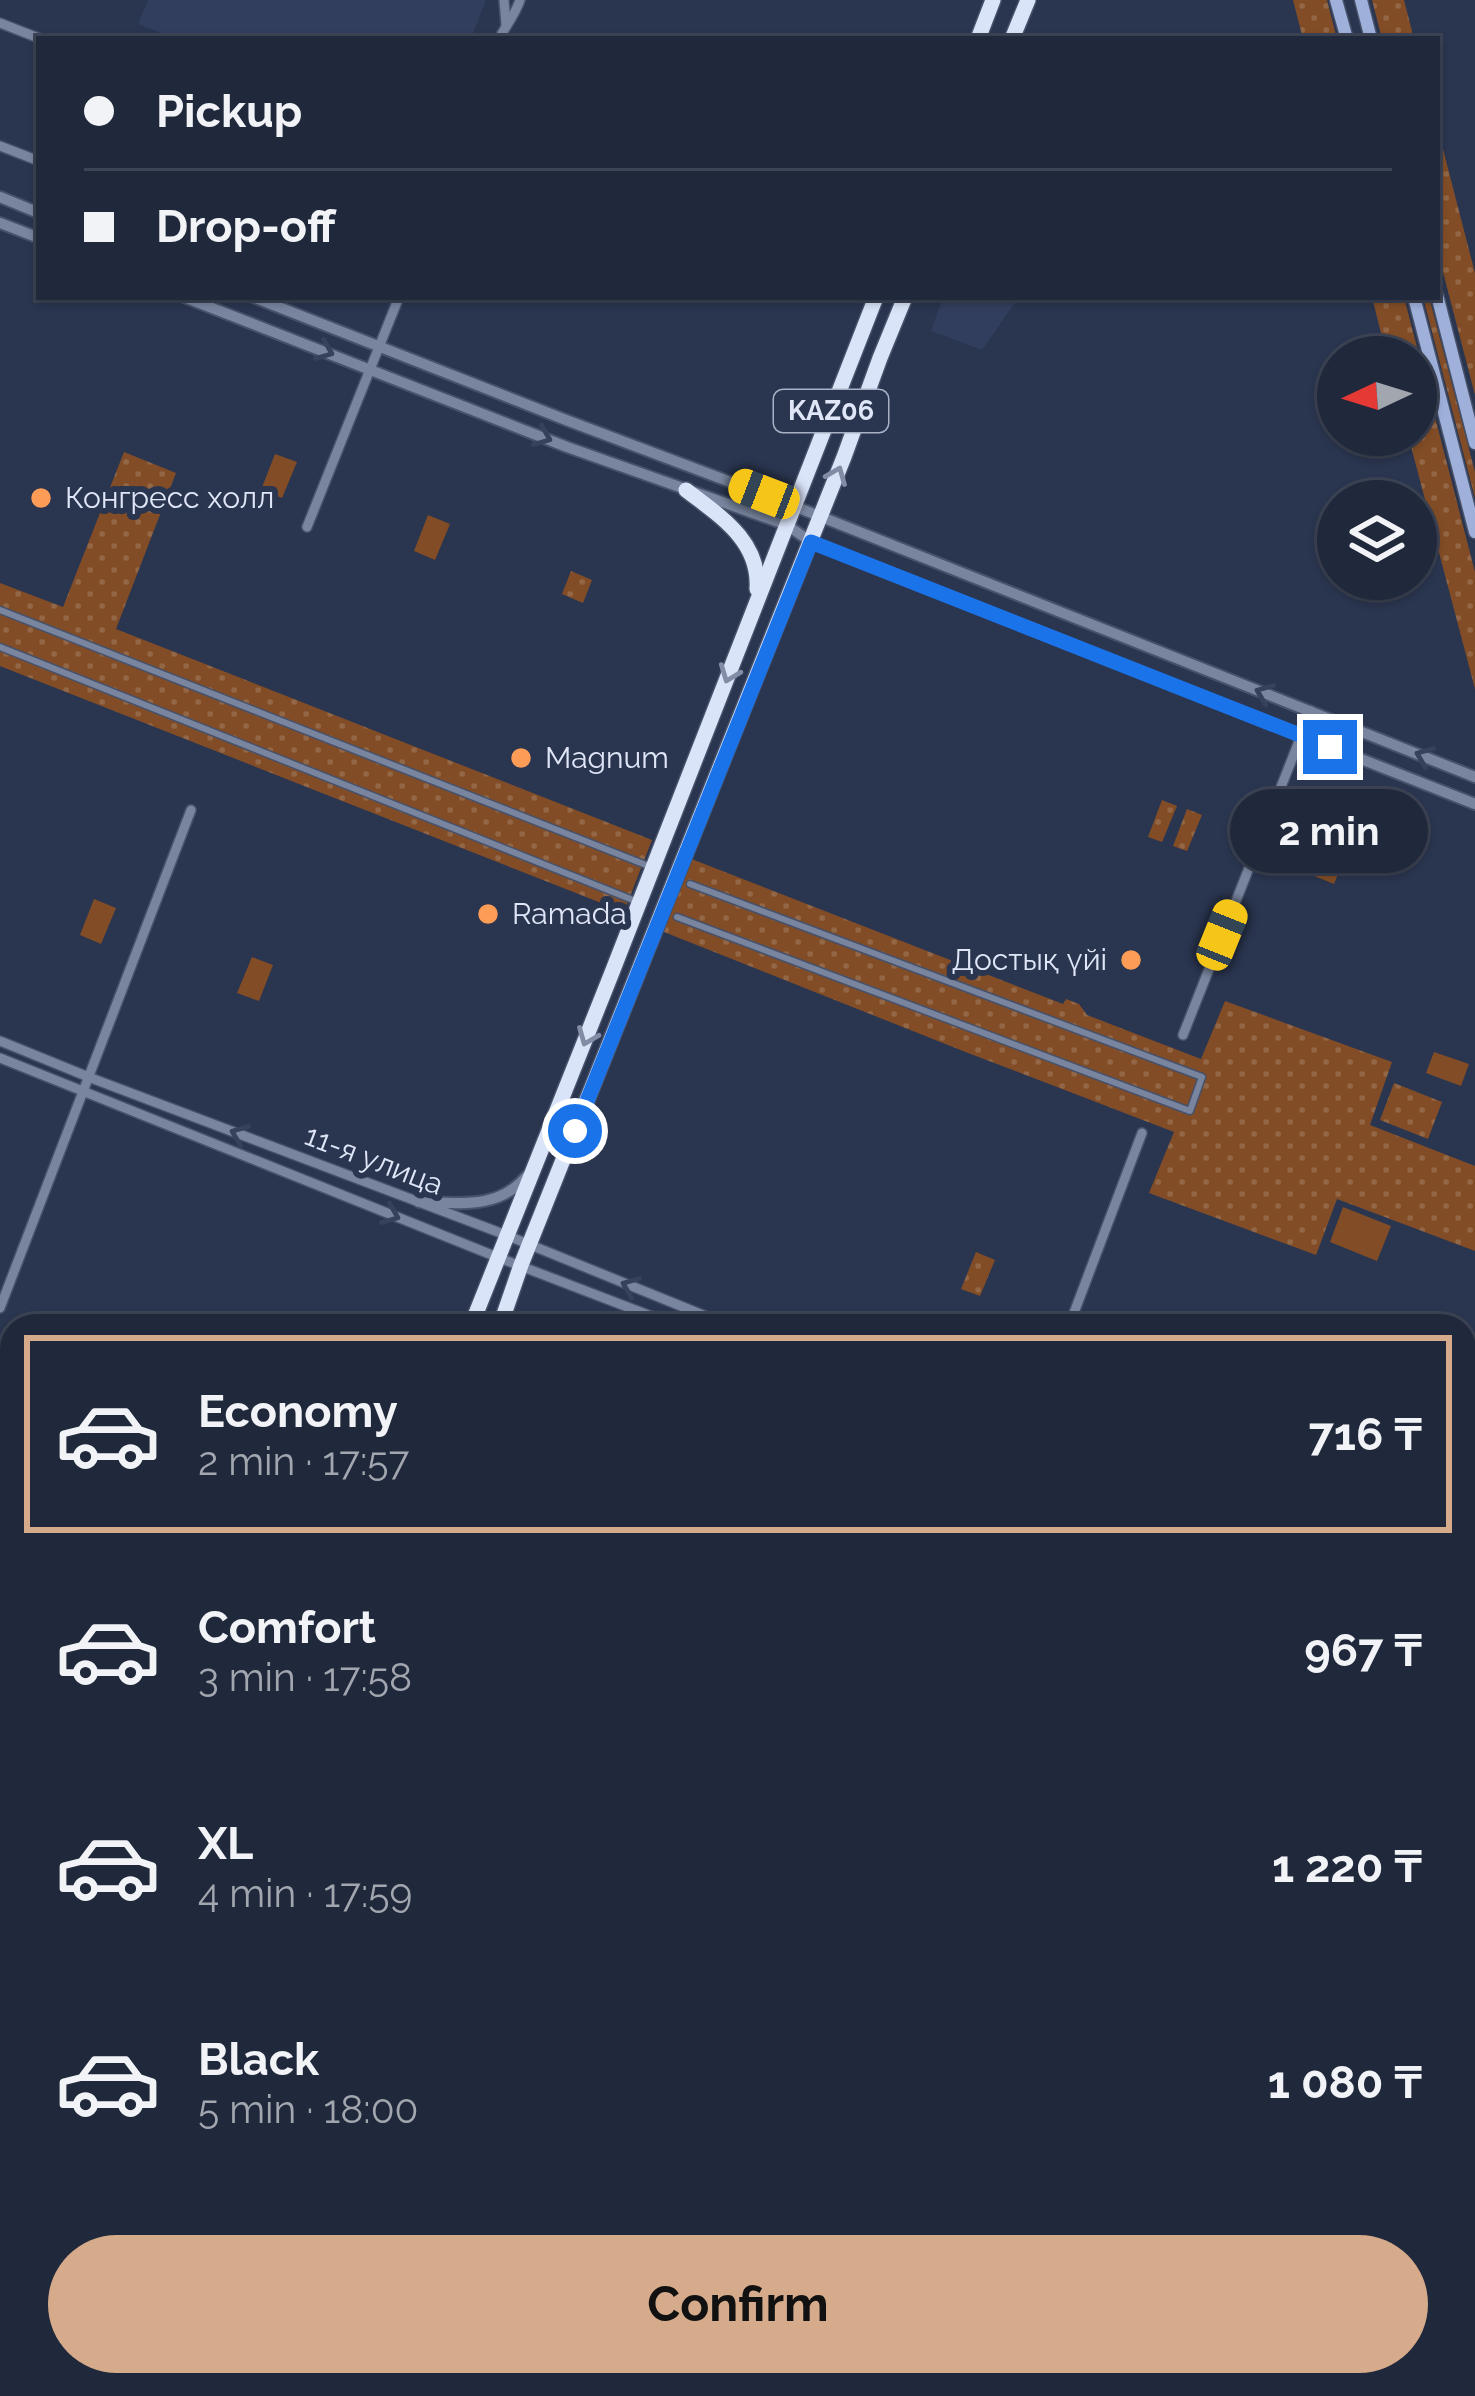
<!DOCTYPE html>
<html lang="en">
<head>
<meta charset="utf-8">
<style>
  body { margin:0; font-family:Raleway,sans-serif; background:#2d3446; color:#f1f3f6; height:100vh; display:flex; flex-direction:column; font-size:45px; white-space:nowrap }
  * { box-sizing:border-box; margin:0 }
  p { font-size:39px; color:#a2a6af }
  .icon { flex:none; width:66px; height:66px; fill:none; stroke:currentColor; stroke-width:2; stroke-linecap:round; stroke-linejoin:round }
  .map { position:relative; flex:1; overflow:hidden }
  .details { position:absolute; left:0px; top:1314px; width:1476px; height:1083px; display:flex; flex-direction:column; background:#20283b; border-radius:36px 36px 0 0; box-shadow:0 3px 9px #0004,0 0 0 3px #3d4455 }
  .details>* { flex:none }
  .top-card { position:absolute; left:36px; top:36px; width:1404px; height:264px; border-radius:0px; box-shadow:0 3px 9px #0004,0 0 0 3px #3d4455; display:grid; align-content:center; height:264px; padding:0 48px; background:#20283b }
  .needle { width:78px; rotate:266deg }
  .controls { position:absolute; left:1317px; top:336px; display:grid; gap:24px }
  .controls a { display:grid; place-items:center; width:120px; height:120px; border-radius:50%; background:#20283b; box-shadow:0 3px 9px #0004,0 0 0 3px #3d4455; font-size:60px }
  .end { position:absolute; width:54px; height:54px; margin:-27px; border:15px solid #1a73e8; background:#fff; box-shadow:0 0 0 6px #fff }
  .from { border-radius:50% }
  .bubble { position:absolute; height:84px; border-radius:42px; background:#20283b; box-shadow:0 3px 9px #0004,0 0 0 3px #3d4455; font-size:39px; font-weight:700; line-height:84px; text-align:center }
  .car { position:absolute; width:36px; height:72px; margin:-36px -18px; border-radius:15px; box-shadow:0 0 9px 3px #0007; background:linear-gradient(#f5c518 24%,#345 0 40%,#f5c518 0 76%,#345 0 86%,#f5c518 0) }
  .top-card b { display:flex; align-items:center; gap:42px; height:114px; font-size:45px }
  .top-card b+b { border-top:3px solid #3d4455 }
  .top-card i { width:30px; height:30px; background:#f1f3f6 }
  ul { padding:21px 0 0; list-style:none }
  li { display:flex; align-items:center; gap:36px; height:198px; margin:0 24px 18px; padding:0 24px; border:6px solid transparent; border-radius:0px }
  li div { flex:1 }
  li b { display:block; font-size:45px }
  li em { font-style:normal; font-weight:700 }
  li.on { border-color:#d6ab8b }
  li>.icon { width:108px; height:108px; stroke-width:1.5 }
  .primary-button { display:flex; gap:24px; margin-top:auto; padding:24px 48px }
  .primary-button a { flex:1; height:138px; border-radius:72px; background:#d6ab8b; color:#111; font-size:48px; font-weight:700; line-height:138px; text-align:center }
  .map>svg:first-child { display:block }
</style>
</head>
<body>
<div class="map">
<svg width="1475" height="2396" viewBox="0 0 1475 2396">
  <defs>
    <pattern id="grass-dots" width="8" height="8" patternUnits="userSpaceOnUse" patternTransform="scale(3)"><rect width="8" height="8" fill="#824d26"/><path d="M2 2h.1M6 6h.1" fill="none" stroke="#936746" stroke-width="1.8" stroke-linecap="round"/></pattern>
  </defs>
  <rect width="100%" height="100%" fill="#2a354f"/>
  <g fill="#323e5e">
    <polygon points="148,0 486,0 471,39 177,39 138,24"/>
    <polygon points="943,297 1019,297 982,350 931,331"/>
  </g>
  <g fill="url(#grass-dots)">
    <polygon points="1293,0 1327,0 1337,39 1303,39"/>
    <polygon points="1372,0 1404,0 1414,39 1382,39"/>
    <polygon points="1437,126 1475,273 1475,395 1437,249"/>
    <polygon points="1372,297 1404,297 1475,572 1475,689 1408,435 1416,435 1416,357 1387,357"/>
    <polygon points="1423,297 1429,297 1475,472 1475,498"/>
    <polygon points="124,452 176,473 116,629 652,840 624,912 0,666 0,583 63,607"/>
    <polygon points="571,571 592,580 583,603 562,594"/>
    <polygon points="1162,800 1177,806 1162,842 1148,837"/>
    <polygon points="1187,809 1202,815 1187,851 1173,846"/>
    <polygon points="689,858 1063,1004 1066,999 1079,1004 1087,1015 1201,1059 1225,1001 1392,1062 1370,1125 1475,1166 1475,1251 1337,1199 1316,1255 1149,1193 1174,1132 963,1051 664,932"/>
    <polygon points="1394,1083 1442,1102 1428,1139 1380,1120"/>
    <polygon points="976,1252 995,1260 980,1296 961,1289"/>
    <polygon points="0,2005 12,2010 12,2181 0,2192"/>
    <polygon points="12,2313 12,2385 49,2385 45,2396 0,2396 0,2319"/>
    <polygon points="122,2385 651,2385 646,2396 118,2396"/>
  </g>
  <g fill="#824d26">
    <polygon points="275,454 297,462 282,498 261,490"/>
    <polygon points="428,515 450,524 435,560 414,551"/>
    <polygon points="1329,835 1350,843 1334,884 1312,875"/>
    <polygon points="94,899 116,908 101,944 80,935"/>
    <polygon points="252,957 273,965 259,1001 237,993"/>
    <polygon points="1434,1052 1469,1064 1461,1086 1426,1073"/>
    <polygon points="1343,1207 1391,1226 1377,1261 1330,1242"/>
  </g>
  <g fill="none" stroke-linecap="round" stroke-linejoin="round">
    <g stroke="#47516a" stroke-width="9">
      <g id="pedestrian">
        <polyline points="0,610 646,865"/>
        <polyline points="0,647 633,900"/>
        <polyline points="677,917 1190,1111 1202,1077 690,884"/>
      </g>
    </g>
    <g stroke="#47516a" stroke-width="12">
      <g id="minor">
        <polyline points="504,0 506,25"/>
        <polyline points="0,23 41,39"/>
        <path d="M499,39C506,25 515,15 520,0"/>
        <polyline points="0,146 39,161"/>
        <polyline points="307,527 399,297"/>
        <polyline points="1183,1035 1311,711"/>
        <polyline points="0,1041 91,1078 506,1235 730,1326"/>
        <polyline points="0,1058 497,1257 677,1326"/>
        <polyline points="0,1308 191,810"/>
        <polyline points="1069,1326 1142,1133"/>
        <polyline points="1464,1615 1475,1619"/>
        <polyline points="0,1633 12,1638"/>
        <polyline points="1464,1641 1475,1645"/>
        <polyline points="1128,2396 1132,2385"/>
      </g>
    </g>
    <g stroke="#47516a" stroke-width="14">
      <g id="tertiary">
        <polyline points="0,197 39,213"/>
        <polyline points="0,223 39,238"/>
        <polyline points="184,297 567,447 787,525 811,542 1475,804"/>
        <polyline points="253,297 566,420 794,506 1475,777"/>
        <path d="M419,1202C460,1203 498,1210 527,1176"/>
      </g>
    </g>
    <g stroke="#47516a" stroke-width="15">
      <g id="secondary">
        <polyline points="1336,0 1347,39"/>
        <polyline points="1361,0 1371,39"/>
        <polyline points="1437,295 1475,443"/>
        <polyline points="1414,297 1475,532"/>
      </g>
    </g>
    <g stroke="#47516a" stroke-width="16">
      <g id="primary">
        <polyline points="54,2396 58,2385"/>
        <polyline points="74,2396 78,2385"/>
      </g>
    </g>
    <g stroke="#47516a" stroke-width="18">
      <g id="trunk">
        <polyline points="978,39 993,0"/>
        <polyline points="1012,39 1028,0"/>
        <path d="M686,490C721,517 760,541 757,589"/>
        <polyline points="471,1326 611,975 876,297"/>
        <polyline points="500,1326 521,1265 844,457 880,358 905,297"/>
        <polyline points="0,2218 12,2205"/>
        <polyline points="0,2299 12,2292"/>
      </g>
    </g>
    <use href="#pedestrian" stroke="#79859f" stroke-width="6"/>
    <use href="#minor" stroke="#79859f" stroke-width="9"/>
    <use href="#tertiary" stroke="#79859f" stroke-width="10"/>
    <use href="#secondary" stroke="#9fb1db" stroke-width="12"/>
    <use href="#primary" stroke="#c1d4ff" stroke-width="14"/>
    <use href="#trunk" stroke="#dae4f9" stroke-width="15"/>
  </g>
  <defs><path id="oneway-chevron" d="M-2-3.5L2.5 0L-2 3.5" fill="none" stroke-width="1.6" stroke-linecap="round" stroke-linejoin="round" transform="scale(3)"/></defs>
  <g stroke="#36415b">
    <use href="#oneway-chevron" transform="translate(325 351) rotate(22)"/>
    <use href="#oneway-chevron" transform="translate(543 437) rotate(22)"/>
    <use href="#oneway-chevron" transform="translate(1264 693) rotate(-158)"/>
    <use href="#oneway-chevron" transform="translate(1424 756) rotate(-158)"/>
    <use href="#oneway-chevron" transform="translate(239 1134) rotate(-159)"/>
    <use href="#oneway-chevron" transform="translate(391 1215) rotate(22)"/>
    <use href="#oneway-chevron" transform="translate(630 1286) rotate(-158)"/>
  </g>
  <g stroke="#828ca4">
    <use href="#oneway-chevron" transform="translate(837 475) rotate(-68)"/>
    <use href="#oneway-chevron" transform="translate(729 674) rotate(111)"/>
    <use href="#oneway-chevron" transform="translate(587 1037) rotate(112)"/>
  </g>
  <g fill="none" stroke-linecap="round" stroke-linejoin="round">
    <polyline stroke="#1a73e8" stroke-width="15" points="575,1131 811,542 1330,747"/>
  </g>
  <g fill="#fd9c56" stroke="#2a354f" stroke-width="4.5">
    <circle cx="41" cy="498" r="12"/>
    <circle cx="521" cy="758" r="12"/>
    <circle cx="488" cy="914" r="12"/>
    <circle cx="1131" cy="960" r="12"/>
  </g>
  <g text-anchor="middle" stroke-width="12" stroke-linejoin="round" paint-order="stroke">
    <rect fill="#2a354f" stroke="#a9b1c5" stroke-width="3" x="774" y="390" width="114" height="42" rx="9"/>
    <g font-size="27" font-weight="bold" fill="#dfe6f7">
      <text x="831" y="420">KАZ06</text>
    </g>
    <g font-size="30" fill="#dfe6f7" stroke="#2a354f" text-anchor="start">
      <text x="65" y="508">Конгресс холл</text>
      <text x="545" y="768">Magnum</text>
      <text x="512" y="924">Ramada</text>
      <text x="1107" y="970" text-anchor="end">Достық үйі</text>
    </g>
    <g font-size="30" fill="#dfe6f7" stroke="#2a354f">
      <text transform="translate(374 1160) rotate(21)" y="10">11-я улица</text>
    </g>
  </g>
</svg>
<div class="controls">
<a><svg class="needle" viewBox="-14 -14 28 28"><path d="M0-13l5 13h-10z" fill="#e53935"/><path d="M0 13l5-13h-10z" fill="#a2a6af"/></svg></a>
<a><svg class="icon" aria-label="layers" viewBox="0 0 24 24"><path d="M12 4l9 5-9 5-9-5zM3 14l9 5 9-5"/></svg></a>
</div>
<i class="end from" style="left:575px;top:1131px"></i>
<i class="end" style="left:1330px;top:747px"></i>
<div class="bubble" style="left:1230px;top:789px;width:198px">2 min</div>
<i class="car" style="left:764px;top:494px;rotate:291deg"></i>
<i class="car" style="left:1222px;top:935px;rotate:22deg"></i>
<div class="top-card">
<b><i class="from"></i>Pickup</b>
<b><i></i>Drop-off</b>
</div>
<section class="details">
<ul>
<li class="on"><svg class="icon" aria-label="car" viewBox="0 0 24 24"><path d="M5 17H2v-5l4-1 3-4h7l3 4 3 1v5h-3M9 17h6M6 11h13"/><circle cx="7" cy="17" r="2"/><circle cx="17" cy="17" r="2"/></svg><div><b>Economy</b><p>2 min · 17:57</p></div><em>716 ₸</em></li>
<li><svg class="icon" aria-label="car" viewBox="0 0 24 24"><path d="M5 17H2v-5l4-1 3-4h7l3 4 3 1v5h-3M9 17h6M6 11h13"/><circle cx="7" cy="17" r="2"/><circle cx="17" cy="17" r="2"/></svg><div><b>Comfort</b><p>3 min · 17:58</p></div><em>967 ₸</em></li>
<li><svg class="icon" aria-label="car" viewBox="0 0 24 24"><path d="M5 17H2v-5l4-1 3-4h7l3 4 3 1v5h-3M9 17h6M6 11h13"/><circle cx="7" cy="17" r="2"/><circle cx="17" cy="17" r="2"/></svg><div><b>XL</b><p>4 min · 17:59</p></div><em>1 220 ₸</em></li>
<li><svg class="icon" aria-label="car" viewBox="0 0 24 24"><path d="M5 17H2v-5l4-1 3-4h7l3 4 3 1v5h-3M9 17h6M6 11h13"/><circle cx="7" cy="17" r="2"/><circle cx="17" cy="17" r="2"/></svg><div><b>Black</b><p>5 min · 18:00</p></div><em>1 080 ₸</em></li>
</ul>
<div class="primary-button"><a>Confirm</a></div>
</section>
</div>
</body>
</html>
